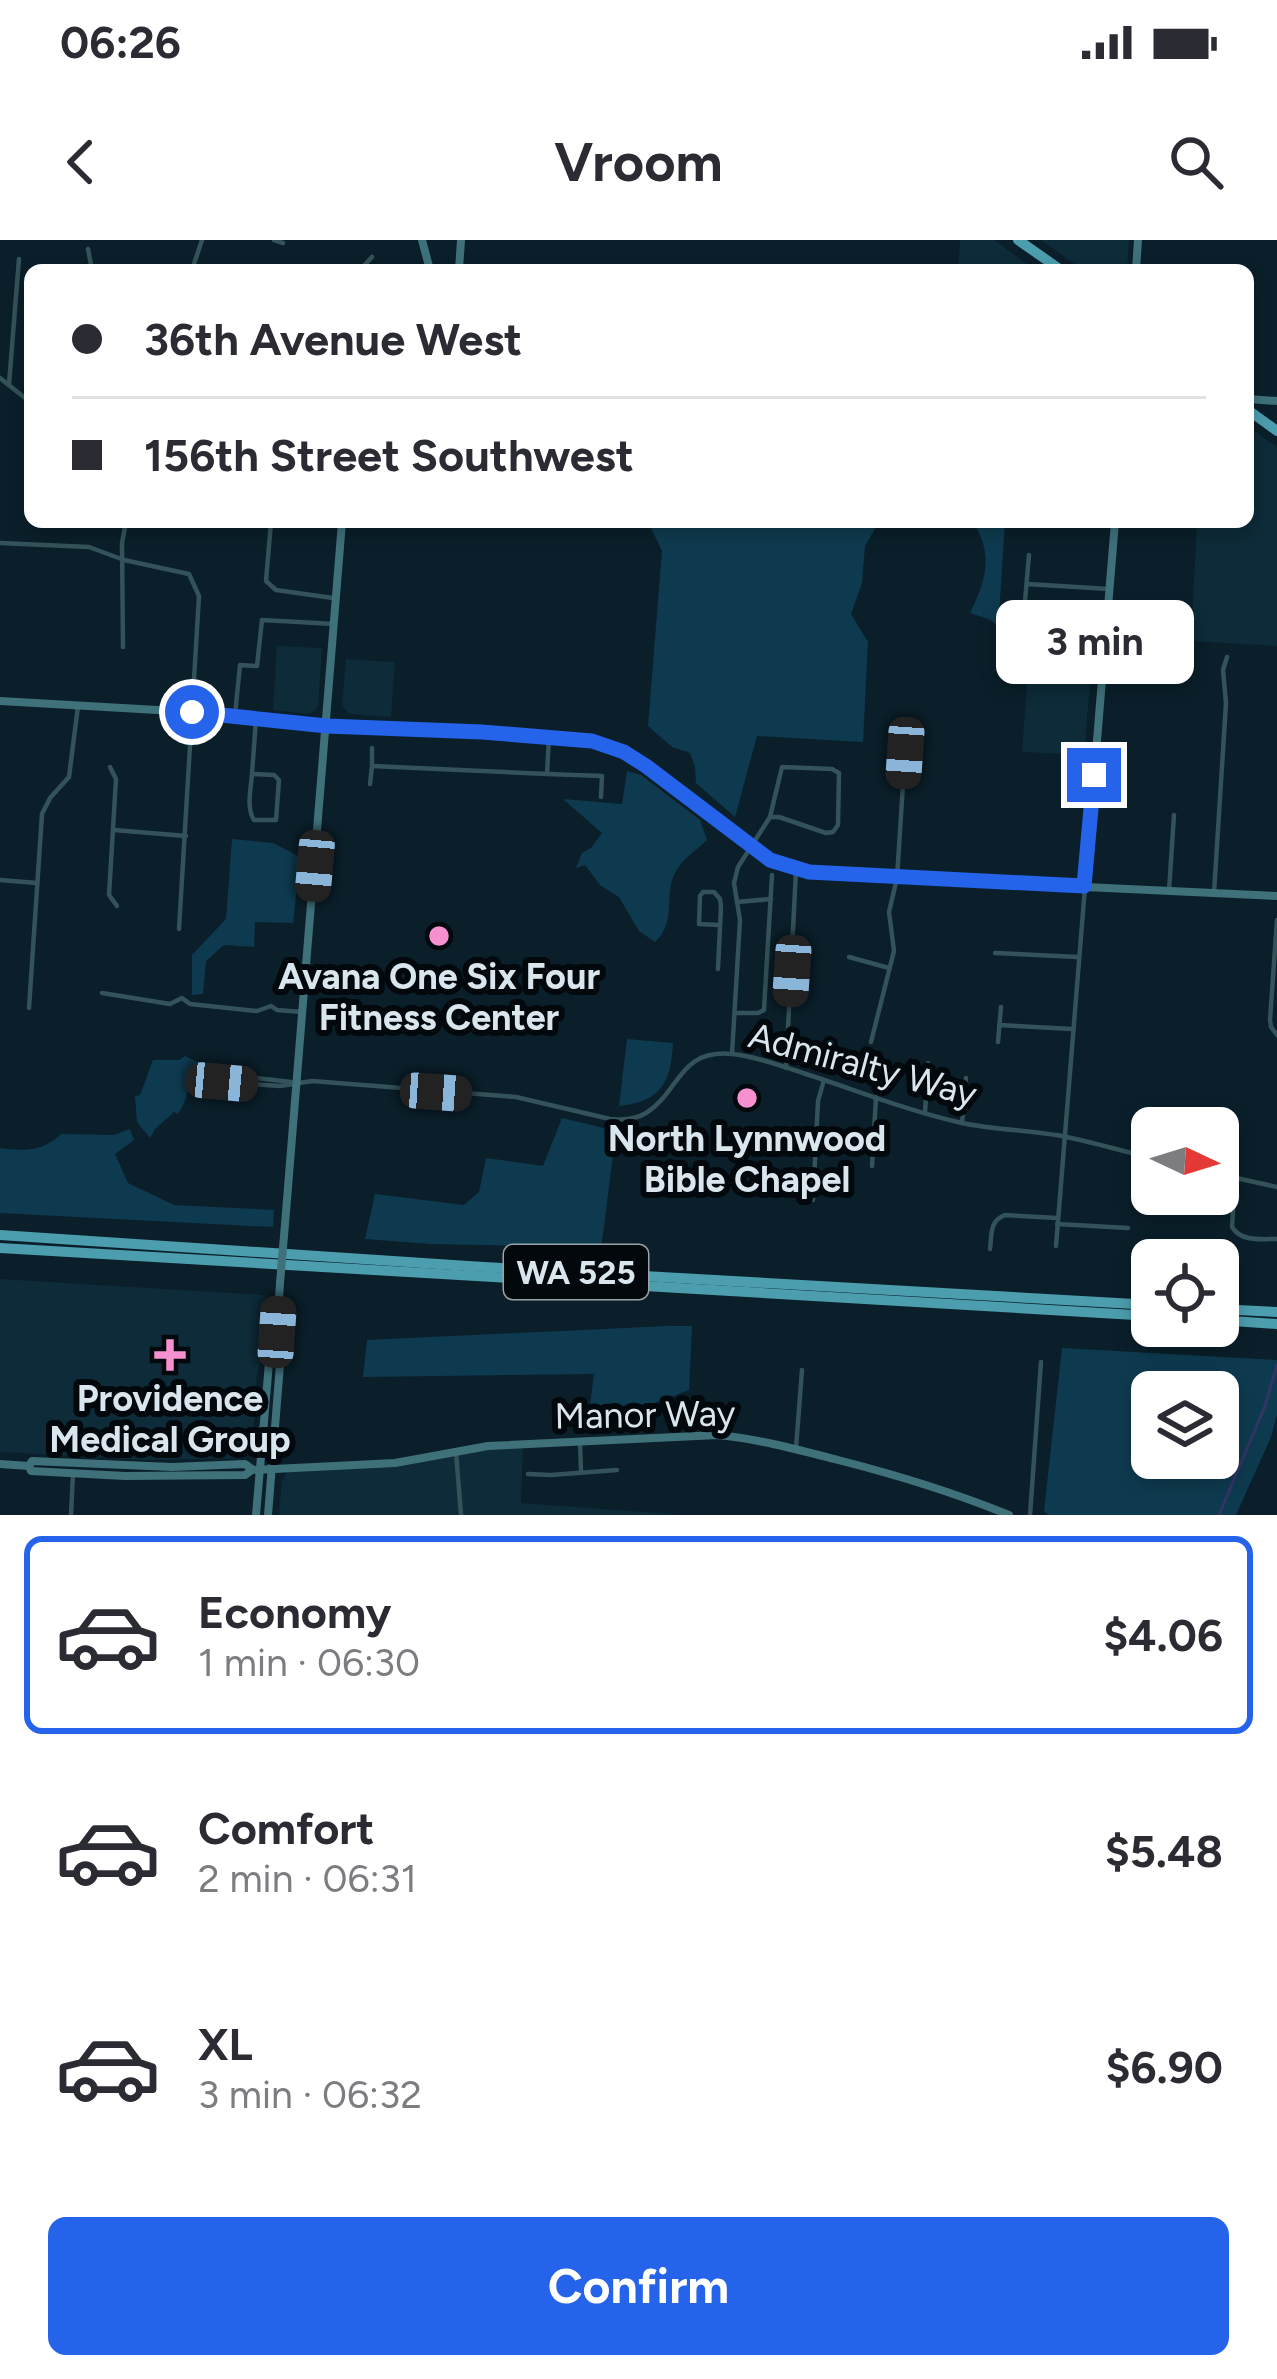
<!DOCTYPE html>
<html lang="en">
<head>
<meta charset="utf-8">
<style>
  body { margin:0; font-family:Figtree,sans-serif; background:#f7f7f7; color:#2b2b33; height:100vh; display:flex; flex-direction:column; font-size:45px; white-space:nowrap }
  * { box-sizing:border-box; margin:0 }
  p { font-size:39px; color:#7c7c81 }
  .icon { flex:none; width:66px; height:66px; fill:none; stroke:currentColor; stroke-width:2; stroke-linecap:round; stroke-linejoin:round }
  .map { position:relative; height:1275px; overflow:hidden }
  .drawer { display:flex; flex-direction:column; background:#fff; flex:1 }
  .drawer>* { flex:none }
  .top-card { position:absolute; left:24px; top:24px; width:1230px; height:264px; border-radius:18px; box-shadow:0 6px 18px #0003; display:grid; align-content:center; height:264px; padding:0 48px; background:#fff }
  .needle { width:78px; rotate:94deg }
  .fabs { position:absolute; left:1131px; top:867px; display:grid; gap:24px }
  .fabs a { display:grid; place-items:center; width:108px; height:108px; border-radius:18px; background:#fff; box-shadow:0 6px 18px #0003; font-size:60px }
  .end { position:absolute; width:54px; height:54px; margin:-27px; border:15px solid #2563eb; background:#fff; box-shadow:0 0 0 6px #fff }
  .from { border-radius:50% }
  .bubble { position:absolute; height:84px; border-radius:18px; background:#fff; box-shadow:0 6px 18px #0003; font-size:39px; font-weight:700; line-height:84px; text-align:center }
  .car { position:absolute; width:36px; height:72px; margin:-36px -18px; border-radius:15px; box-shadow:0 0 9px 3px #0007; background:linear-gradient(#222 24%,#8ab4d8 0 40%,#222 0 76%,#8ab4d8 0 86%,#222 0) }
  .top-card b { display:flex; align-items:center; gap:42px; height:114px; font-size:45px }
  .top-card b+b { border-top:3px solid #e1e1e2 }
  .top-card i { width:30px; height:30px; background:#2b2b33 }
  ul { padding:21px 0 0; list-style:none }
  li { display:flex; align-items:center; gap:36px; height:198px; margin:0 24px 18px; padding:0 24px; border:6px solid transparent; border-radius:18px }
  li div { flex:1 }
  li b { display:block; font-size:45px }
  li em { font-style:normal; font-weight:700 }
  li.on { border-color:#2563eb }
  li>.icon { width:108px; height:108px; stroke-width:1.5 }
  .cta { display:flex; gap:24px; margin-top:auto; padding:24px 48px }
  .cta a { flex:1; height:138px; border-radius:18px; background:#2563eb; color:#fff; font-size:48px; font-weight:700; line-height:138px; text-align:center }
  .status { display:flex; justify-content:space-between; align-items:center; height:84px; padding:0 60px; background:#fff; direction:ltr }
  .status svg { height:33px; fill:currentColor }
  header { display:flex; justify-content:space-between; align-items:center; height:156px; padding:0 48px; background:#fff; font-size:54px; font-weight:700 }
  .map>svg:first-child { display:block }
</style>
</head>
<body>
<div class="status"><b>06:26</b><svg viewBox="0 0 49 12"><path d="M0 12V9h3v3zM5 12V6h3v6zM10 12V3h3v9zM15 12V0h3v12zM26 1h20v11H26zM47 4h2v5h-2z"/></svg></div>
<header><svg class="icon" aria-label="back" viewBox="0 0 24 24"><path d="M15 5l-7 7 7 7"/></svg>Vroom<svg class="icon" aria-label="search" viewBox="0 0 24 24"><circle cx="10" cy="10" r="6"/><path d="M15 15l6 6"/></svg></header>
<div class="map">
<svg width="1277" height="1275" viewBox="0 0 1277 1275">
  <rect width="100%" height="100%" fill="#0a1f2a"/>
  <g fill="#0d2b39">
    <polygon points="960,0 994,0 1035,30 958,30"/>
    <polygon points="1041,0 1129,0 1127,30 1083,30"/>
    <polygon points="1248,186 1277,207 1277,406 1191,401 1197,282 1248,282"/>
    <polygon points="1043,379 1095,383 1084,515 1022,512 1029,417 1040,417"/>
    <polygon points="277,406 322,408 318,466 315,471 308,474 273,470"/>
    <polygon points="346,419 395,422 391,477 350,474 342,466"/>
    <polygon points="0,1039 266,1055 263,1117 257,1134 252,1210 242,1218 147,1220 0,1212"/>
    <polygon points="488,1206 523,1207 521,1263 685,1275 279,1275 282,1241 286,1233 299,1228 395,1223"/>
  </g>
  <g fill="#0e3a4f" fill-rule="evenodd">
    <polygon points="648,282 879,282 865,306 862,343 851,374 868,402 863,502 757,496 735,577 696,543 695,527 690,513 672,507 648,486 662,311"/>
    <path d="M973,282H1005L999,375L1043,379L1040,417H1029L991,380L970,373C986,339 994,316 973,282Z"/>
    <path d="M627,531L641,535L700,580L707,600C698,609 685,617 678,628C661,652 679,680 655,702L639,691L619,657L601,646L585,625L576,628L582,613L591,608L602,593L563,559L622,564Z"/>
    <polygon points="232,599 273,603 300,617 293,683 255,682 254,707 224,705 206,721 203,754 192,755 192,715 226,679"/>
    <path d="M627,799L673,803C671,843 660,862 619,866Z"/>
    <path d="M185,816L198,822C188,839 190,857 178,874L174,872L155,889L150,898L137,882L135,856L140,855L153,820H180Z"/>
    <polygon points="562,878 616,891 600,1017 538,1006 431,1004 365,999 375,954 464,965 479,952 486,918 543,926"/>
    <path d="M130,889L134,900L115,914L128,943L174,965L274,970L273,987L0,973V908C24,911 43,912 61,894L114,895Z"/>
    <polygon points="667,1086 692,1086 689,1150 587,1189 594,1134 363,1137 367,1100"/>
    <path d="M1062,1108L1277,1120V1175L1271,1197L1236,1275H1048L1044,1271ZM1152,1152H1218V1218H1152Z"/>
  </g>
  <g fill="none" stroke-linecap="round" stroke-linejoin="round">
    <polyline stroke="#313565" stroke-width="3" points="1219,1275 1265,1166 1277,1125"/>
    <g stroke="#345259" stroke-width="4.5">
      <polyline points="274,0 283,3"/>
      <polyline points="88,9 92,30"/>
      <polyline points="192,30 202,0"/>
      <polyline points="360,30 372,17"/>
      <polyline points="0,138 30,162"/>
      <polyline points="9,144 19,19"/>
      <polyline points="271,282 266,341 276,350 333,358"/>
      <polyline points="0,303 89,307 124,320 189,334 199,356 179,689"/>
      <polyline points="1027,344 1109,349"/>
      <polyline points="1024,373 1029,315"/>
      <polyline points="123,407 122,303 126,282"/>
      <polyline points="235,475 240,425 257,426 262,380 334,384"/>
      <polyline points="372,526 372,508"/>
      <polyline points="110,527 116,539 109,655 117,666"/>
      <path d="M252,534L274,535L279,540L276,580H254C246,568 251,548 252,534L256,479"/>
      <polyline points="547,534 602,536 601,557"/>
      <polyline points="370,544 372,526 547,534 549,497"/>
      <polyline points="114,590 186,596"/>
      <polyline points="0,640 37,643"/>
      <polyline points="1169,651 1174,575"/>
      <polyline points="1214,653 1226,463 1223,430 1227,417"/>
      <polyline points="737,662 771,659"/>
      <polyline points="1277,680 1270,780 1271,787 1277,795"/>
      <polyline points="995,713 1078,717"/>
      <polyline points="849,717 889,728"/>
      <polyline points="718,729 721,666 720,659 714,652 703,652 700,656 699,684 719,685"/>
      <polyline points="102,753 170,764 182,758 190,764 257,771 271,766 277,770 302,772"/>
      <polyline points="29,768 42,574 50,558 69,537 78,466"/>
      <polyline points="735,773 758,773 764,770 772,635"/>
      <polyline points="999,785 1072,789"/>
      <polyline points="871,802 894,711 889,672 897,638 905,513"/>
      <polyline points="998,802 1001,767"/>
      <polyline points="732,814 740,680 734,643 738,627 770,577 782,527 832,529 839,533 838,585 833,592 826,593 779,577 770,577"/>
      <polyline points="786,828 796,630"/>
      <polyline points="222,834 291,842"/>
      <path d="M222,842L280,846L312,841L516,857L610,879C622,880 635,880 646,873C680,852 678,809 732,814C755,816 781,826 803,833C856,850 908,871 962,883C995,890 1029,890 1062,896C1092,902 1122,911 1152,918"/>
      <polyline points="925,872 928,823"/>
      <polyline points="962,883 966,838"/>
      <polyline points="872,926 876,857"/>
      <polyline points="1218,934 1277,947"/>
      <path d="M1235,938L1232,987C1241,1002 1261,999 1277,999"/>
      <polyline points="813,960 818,861 824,840"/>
      <polyline points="1057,984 1128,988"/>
      <polyline points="1056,1006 1085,647"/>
      <path d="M990,1009C992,995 989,981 1005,975L1057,978"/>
      <polyline points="580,1201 581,1231"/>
      <polyline points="796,1208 802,1130"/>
      <polyline points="456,1212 461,1275"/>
      <polyline points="528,1234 551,1235 617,1230"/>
      <polyline points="71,1275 73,1233"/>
      <polyline points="1030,1275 1041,1122"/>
    </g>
    <g stroke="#3f717b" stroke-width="8">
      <polyline points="422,0 430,30"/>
      <polyline points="459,30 461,0"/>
      <polyline points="1136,30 1138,0"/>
      <polyline points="1248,159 1277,161"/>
      <polyline points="0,461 192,472 327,486 481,492 592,501 624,512 646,526 770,620 796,630 897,638 1277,656"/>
      <polyline points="1085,646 1115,282"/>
      <polyline points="285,984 342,282"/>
      <polyline points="0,1224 29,1226 32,1221 172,1227 245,1224 252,1229"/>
      <path d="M29,1226L31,1231L125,1236L245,1235L252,1230L395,1223L488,1206L718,1195C759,1199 799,1210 838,1220C897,1235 953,1252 1009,1275"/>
      <polyline points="256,1275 270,1111 276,1108"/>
      <polyline points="268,1275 281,1112 276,1108 280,1043"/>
    </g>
    <g stroke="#4c9eae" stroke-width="10">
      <polyline points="1018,0 1061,30"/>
      <polyline points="1248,170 1277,191"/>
      <polyline points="0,995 468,1026 1152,1065"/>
      <polyline points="0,1008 1152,1076"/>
      <polyline points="1218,1069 1277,1072"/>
      <polyline points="1218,1080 1277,1084"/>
    </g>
    <polyline stroke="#3f717b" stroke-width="8" points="280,1043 285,984"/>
  </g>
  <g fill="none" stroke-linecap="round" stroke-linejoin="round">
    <polyline stroke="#2563eb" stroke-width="15" points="192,472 327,486 482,492 592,501 624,512 646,526 770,620 809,632 1084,646 1094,535"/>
  </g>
  <g fill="#f690cf" stroke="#02080c" stroke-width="4.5">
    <circle cx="439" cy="696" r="12"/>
    <circle cx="747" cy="858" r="12"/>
    <path d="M164 1097h12v12h12v12h-12v12h-12v-12h-12v-12h12z"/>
  </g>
  <g text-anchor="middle" stroke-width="12" stroke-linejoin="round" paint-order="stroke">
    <rect fill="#02080c" stroke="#99a3aa" stroke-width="3" x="504" y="1005" width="144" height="54" rx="9"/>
    <g font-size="33" font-weight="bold" fill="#dae6ee">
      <text x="576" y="1044">WA 525</text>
    </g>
    <g font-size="36" font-weight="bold" fill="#dae6ee" stroke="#02080c">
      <text x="439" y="749">Avana One Six Four<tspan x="439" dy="41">Fitness Center</tspan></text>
      <text x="747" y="911">North Lynnwood<tspan x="747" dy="41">Bible Chapel</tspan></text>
      <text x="170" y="1171">Providence<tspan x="170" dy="41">Medical Group</tspan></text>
    </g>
    <g font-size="36" fill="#dae6ee" stroke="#02080c">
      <text transform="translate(863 824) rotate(15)" y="13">Admiralty Way</text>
      <text transform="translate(645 1174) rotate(-1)" y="13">Manor Way</text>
    </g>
  </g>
</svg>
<div class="fabs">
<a><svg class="needle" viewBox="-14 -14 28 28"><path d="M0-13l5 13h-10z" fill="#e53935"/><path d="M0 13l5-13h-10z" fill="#7c7c81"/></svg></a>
<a><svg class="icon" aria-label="locate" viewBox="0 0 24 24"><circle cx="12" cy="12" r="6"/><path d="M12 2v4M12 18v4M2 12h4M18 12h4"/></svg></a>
<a><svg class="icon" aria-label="layers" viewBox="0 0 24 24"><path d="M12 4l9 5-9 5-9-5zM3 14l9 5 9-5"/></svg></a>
</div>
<i class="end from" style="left:192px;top:472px"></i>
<i class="end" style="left:1094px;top:535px"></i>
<div class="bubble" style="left:996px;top:360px;width:198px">3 min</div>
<i class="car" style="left:905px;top:513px;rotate:184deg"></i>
<i class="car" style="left:315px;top:626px;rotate:185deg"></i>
<i class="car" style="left:792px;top:731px;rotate:184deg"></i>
<i class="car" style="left:222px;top:842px;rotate:95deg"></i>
<i class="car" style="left:436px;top:852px;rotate:94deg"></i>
<i class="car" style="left:277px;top:1092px;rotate:4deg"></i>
<div class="top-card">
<b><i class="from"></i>36th Avenue West</b>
<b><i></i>156th Street Southwest</b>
</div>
</div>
<section class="drawer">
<ul>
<li class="on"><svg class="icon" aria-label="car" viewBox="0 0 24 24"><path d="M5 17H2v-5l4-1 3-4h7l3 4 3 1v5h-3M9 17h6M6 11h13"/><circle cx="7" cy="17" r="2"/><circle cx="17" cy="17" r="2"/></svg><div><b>Economy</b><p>1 min · 06:30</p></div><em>$4.06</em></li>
<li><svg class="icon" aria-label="car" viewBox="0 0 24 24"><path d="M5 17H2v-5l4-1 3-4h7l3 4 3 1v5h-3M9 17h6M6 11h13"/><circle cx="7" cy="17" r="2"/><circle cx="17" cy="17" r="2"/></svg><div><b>Comfort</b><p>2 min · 06:31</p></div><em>$5.48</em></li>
<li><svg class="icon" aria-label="car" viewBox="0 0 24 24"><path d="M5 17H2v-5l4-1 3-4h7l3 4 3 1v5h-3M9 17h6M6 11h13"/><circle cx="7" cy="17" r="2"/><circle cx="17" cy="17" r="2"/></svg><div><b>XL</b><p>3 min · 06:32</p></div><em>$6.90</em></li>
</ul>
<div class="cta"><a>Confirm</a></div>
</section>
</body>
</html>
